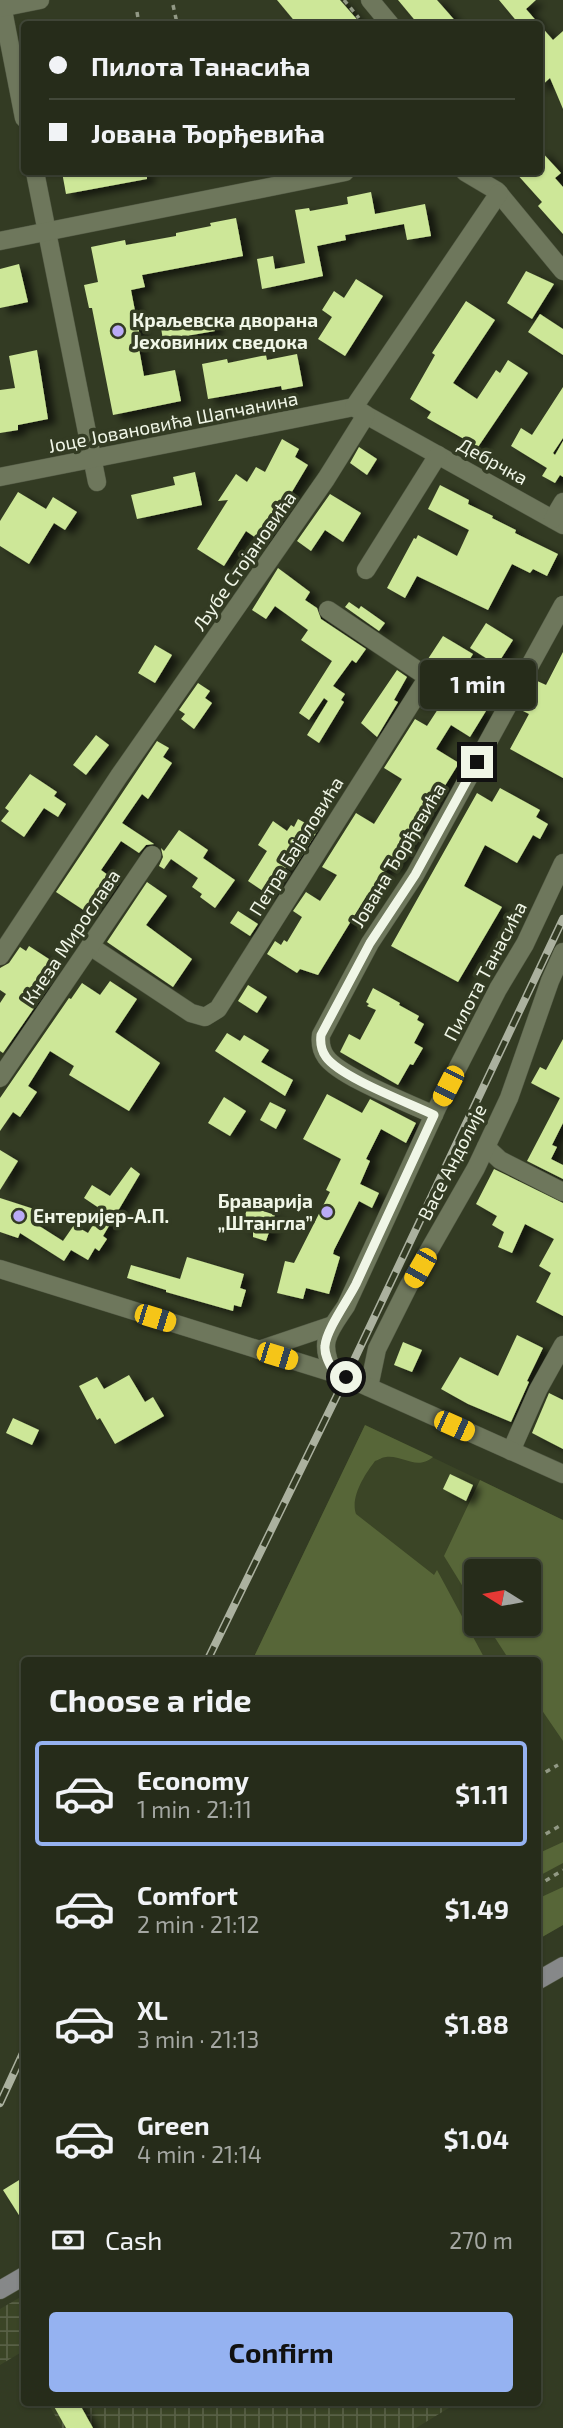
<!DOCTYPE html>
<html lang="en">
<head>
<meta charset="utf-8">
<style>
  body { margin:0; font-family:"Exo 2",sans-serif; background:#2e3423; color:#f1f3f6; height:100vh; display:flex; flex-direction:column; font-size:26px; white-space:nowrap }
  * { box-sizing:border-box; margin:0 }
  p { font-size:23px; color:#a4a7a2 }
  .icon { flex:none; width:38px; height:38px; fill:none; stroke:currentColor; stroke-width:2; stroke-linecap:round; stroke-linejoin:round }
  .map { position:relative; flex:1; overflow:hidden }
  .details { position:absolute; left:21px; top:1657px; width:520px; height:749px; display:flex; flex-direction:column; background:#262c1a; border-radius:7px; box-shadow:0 2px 5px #0004,0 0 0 2px #424839 }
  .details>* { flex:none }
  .banner { position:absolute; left:21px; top:21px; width:522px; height:154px; border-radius:7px; box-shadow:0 2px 5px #0004,0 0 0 2px #424839; display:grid; align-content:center; height:154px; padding:0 28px; background:#262c1a }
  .needle { width:46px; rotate:281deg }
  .buttons { position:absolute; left:464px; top:1559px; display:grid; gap:14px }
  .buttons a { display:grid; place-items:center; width:77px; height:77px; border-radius:7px; background:#262c1a; box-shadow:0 2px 5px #0004,0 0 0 2px #424839; font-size:35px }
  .end { position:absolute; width:32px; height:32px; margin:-16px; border:9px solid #f0f6e7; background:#111; box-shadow:0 0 0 4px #111 }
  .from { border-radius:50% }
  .bubble { position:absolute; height:49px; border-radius:7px; background:#262c1a; box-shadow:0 2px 5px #0004,0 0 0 2px #424839; font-size:23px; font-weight:700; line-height:49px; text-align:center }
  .car { position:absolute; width:21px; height:42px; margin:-21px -10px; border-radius:9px; box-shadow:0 0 5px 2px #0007; background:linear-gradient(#f5c518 24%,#345 0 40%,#f5c518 0 76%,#345 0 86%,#f5c518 0) }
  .banner b { display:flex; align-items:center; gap:24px; height:66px; font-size:26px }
  .banner b+b { border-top:2px solid #424839 }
  .banner i { width:18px; height:18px; background:#f1f3f6 }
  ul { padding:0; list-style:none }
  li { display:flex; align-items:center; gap:21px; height:105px; margin:0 14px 10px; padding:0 14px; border:4px solid transparent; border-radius:7px }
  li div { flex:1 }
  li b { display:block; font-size:26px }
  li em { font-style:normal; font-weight:700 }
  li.active { border-color:#95b2f1 }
  li>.icon { width:63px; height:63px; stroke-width:1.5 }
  h2 { padding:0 28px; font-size:32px; line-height:84px }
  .pay { display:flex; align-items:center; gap:18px; height:77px; padding:0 28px; font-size:26px }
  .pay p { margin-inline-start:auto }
  .primary-button { display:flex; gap:14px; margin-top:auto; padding:14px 28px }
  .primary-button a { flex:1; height:80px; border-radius:7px; background:#95b2f1; color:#111; font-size:28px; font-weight:700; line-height:80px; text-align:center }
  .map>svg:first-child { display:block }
</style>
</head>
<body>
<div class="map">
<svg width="563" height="2428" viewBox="0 0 563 2428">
  <defs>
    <pattern id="industrial-grid" width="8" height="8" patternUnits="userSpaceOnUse" patternTransform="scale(1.75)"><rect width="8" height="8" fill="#3b4526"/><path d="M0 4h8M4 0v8" fill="none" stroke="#586046"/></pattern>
    <filter id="shadow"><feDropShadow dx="8" dy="4.5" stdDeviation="3.5" flood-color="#0009"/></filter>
  </defs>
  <rect width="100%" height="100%" fill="#333b23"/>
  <path fill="#3b4526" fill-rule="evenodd" d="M365,1425L563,1520V1925L537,1940V1661H252ZM476,1572H528V1624H476Z"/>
  <g fill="url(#industrial-grid)">
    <polygon points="24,2295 24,2361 20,2353 0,2365 0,2309"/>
    <polygon points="48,2403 457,2403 416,2428 62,2428"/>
  </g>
  <g fill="#576638">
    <path d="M365,1425L433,1457C416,1471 404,1455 386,1457C382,1457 379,1460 375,1461C365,1474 350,1497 356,1514L434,1575L437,1570L486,1661H252Z"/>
    <polygon points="480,1480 563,1520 563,1741 537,1703 537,1661 510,1661 486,1624 528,1624 528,1572 476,1572 476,1608 444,1556"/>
    <polygon points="563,1842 563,1863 537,1877 537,1854"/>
    <polygon points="563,1887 563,1925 537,1940 537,1899"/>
  </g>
  <g fill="#cde798" filter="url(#shadow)">
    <polygon points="277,0 340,0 361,24 297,24"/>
    <polygon points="398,0 437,0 458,24 418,24"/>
    <polygon points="499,0 536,0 526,9 553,40 563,31 563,109 550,78 539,88 539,24 519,24"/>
    <polygon points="539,149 561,173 555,178 563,187 563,234 538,206 542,202 515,172 539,172"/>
    <polygon points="62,172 147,172 147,179 66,194"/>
    <polygon points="371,192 375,214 425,204 431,236 407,240 404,224 345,235 346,240 317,246 323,276 262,289 257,259 273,256 275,269 305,263 295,210 309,208 310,211 348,204 347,197"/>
    <polygon points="236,218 243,256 142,275 145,287 131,290 141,342 138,343 144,376 175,370 181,401 113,415 92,308 89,308 84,285 98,282 91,247 125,240 126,245 176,236 176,233 211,226 210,223"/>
    <polygon points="19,264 28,302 0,308 0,269"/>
    <polygon points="526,271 554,284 532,319 507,303"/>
    <polygon points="356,279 383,296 345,356 318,339 332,317 322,310 334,291 344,298"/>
    <polygon points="466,301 495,320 453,383 477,399 496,370 500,373 508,360 528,373 478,447 427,418 431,412 410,399 435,355 432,353"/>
    <polygon points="540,314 563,329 563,355 528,332"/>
    <polygon points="213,317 215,331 163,340 161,328"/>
    <polygon points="37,350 48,419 18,425 18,430 0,433 0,390 15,388 9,356"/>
    <polygon points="297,354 303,386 282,390 281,386 208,399 202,364 227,359 228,363 266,355 267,360"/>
    <polygon points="563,387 563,438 553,453 555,455 563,441 563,477 560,475 555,483 542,476 547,468 511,446 521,428 532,435"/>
    <polygon points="282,439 299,449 295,457 308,465 262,542 246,531 224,566 197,549 228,500 218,501 236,474 247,482 256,467 265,472"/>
    <polygon points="359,447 377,459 367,475 350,463"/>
    <polygon points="195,472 202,505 137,519 131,495 175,485 173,477"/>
    <polygon points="440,485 469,500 468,504 493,516 492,518 516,530 515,533 558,554 547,576 533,569 530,573 512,564 488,610 417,576 405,598 387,588 414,538 416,539 418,535 457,556 469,530 428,509"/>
    <polygon points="18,492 46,509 53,497 77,512 65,530 54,523 29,564 0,546 0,521"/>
    <polygon points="330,494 361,513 343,542 325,530 311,551 297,541"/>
    <polygon points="278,568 310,592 305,600 317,608 321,619 366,649 356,663 352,660 333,686 345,694 341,700 344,702 319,743 307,735 328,701 324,698 309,720 299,713 332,661 301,640 308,630 275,606 266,619 252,610"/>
    <polygon points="349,602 359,609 361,606 385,623 379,631 345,607"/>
    <polygon points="486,623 513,640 497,665 470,648"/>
    <polygon points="443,636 473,654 453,686 436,675 426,662"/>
    <polygon points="155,645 172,655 155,683 138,673"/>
    <polygon points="563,652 563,778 510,749 529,714 519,709 535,680 546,685"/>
    <polygon points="397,670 407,677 394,700 398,702 377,737 361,723"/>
    <polygon points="460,675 481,689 472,703 486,711 470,737 451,725 436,749 459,763 394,868 388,865 369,897 367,895 318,975 300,969 297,973 267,954 275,941 281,945 284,940 287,942 302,917 293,911 306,892 320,901 337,875 322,867 356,813 374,824 402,779 384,768 415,719 427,726"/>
    <polygon points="198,683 210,691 205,698 212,703 194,729 181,719 185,714 179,710"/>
    <polygon points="96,735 109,745 86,775 73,765"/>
    <polygon points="157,741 169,748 163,757 172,763 148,799 142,794 122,823 154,844 146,845 139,853 121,841 101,870 119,883 105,903 98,899 88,913 56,892"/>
    <polygon points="30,774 57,792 54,796 66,804 58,817 44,808 24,837 1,821 9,811 5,808"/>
    <polygon points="500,788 540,810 536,817 548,824 540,839 533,835 517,863 485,845 464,886 502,907 458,982 391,946 477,793 492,802"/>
    <polygon points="298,819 318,830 294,868 288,864 269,895 248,881 267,851 258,845 273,821 287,831 291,825 294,827"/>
    <polygon points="179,830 208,850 203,858 235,880 215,908 200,897 202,894 192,887 198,878 171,859 164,869 159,866 163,857 161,848 164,851"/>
    <polygon points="147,882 167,896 146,925 192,959 173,987 107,942"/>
    <polygon points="238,911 258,924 250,936 230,923"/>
    <polygon points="29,946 52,961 40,978 50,985 3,1053 0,1051 0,1003 6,994 0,990 0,968 9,963 20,947 26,951"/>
    <polygon points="110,981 137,999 115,1032 160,1063 129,1111 69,1075 74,1066 50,1051 28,1086 37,1092 20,1117 13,1112 0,1131 0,1098 69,998 71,999 82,983 100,995"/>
    <polygon points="248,985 267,997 257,1013 238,1001"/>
    <polygon points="373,988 400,1003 399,1005 419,1016 417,1020 424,1024 414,1043 423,1048 413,1065 410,1064 398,1085 340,1052 349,1034 360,1040 376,1010 367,1006 369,1004 366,1002"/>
    <polygon points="227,1033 240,1041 244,1035 269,1050 261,1062 293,1080 285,1096 215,1051"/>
    <polygon points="563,1039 563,1123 552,1145 557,1147 551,1159 563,1165 563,1179 527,1161 560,1098 531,1083 540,1067 546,1070"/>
    <polygon points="327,1094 362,1113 370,1099 416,1123 406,1143 381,1129 366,1159 370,1161 360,1184 379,1193 372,1208 359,1201 334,1250 333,1254 340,1257 329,1294 306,1288 303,1299 277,1293 285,1261 294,1263 330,1192 326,1190 341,1159 303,1139"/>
    <polygon points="224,1097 246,1111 230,1136 208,1123"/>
    <polygon points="270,1102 286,1110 276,1129 260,1120"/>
    <polygon points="0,1150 18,1161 0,1190"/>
    <polygon points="131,1167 140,1174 103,1236 107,1239 99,1251 95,1248 88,1260 71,1250 64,1261 20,1233 18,1238 0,1232 0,1198 37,1210 33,1222 63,1241 74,1225 88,1233 102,1210 84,1198 92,1185 110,1196"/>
    <polygon points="494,1169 563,1203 563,1316 536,1302 551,1273 539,1266 554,1239 525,1224 512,1253 498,1247 504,1232 492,1225 497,1216 476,1204"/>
    <polygon points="248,1206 275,1215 266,1241 253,1237 253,1232 241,1228"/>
    <polygon points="187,1257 244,1274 240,1288 246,1290 241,1307 234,1305 233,1311 166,1292 166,1290 127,1278 131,1265 180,1279"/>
    <polygon points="517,1335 543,1348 527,1381 529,1382 511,1422 468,1404 441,1389 460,1357 498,1376"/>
    <polygon points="403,1342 422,1350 412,1372 394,1365"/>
    <polygon points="129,1375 145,1402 153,1397 164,1416 115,1444 100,1418 97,1420 79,1386 97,1377 104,1389"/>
    <polygon points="549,1393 563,1400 563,1449 532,1433"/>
    <polygon points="13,1418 39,1430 32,1445 6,1433"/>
    <polygon points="450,1474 473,1485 466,1501 443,1489"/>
    <polygon points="24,2177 24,2223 3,2190"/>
    <polygon points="52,2403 79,2403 93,2428 66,2428"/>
  </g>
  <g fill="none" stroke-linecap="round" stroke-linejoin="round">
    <g stroke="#525944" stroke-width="19">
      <g id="minor">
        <polyline points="1,0 24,118"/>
        <polyline points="370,0 390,24"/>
        <polyline points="0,8 40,0"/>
        <polyline points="35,172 97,482"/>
        <polyline points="465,172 497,191 563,271"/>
        <polyline points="0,241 345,172"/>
        <polyline points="366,415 563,525"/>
        <polyline points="0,477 354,407"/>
        <polyline points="553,519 563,502"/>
        <polyline points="366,570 438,455"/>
        <polyline points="90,946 191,1013 205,1017 218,1009 426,680 425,676 420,672 328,610"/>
        <polyline points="0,956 119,776 326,479 366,415 354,407 499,193"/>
        <polyline points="0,1078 152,855"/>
        <path d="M434,1115C409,1103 340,1077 326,1057C321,1050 320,1043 321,1035L370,943L415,875L563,605"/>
        <polyline points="486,1147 500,1160 563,1192"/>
        <polyline points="259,1350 333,1325"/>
        <path d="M334,1373C318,1342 328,1333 346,1306L437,1108L498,989L525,944L563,863"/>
        <polyline points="369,1387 377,1349 408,1287 476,1168 509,1098 550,981 563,952"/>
        <polyline points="511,1451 538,1390 563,1345"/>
      </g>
    </g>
    <g stroke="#525944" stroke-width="19">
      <polyline id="tertiary" points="0,1269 346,1377 563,1474"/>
    </g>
    <g stroke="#525944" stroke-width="19">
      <g id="secondary">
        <polyline points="537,1981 563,1966"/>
        <polyline points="0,2290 24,2276"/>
      </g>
    </g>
    <g stroke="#929985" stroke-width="3.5" stroke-dasharray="5 5" stroke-linecap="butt">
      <polyline points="344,0 359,18"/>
      <polyline points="173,5 177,23"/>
      <polyline points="137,12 139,24"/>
      <polyline points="537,1777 558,1765"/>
      <polyline points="537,1839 563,1824"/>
      <polyline points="537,1886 563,1870"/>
    </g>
    <use href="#minor" stroke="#6e775c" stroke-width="18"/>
    <use href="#tertiary" stroke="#6e775c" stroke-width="18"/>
    <use href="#secondary" stroke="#868889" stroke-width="18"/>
    <g stroke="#abb19f" stroke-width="8">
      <g id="rail">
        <polyline points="207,1661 346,1377 563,919"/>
        <polyline points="0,2103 24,2051"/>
      </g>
    </g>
    <use href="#rail" stroke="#333b23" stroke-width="5" stroke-dasharray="16" stroke-linecap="butt"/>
  </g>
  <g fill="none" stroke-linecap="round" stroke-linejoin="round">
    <path stroke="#f0f6e7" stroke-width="9" d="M346,1377L334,1373C330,1365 324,1355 325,1346C326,1330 348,1300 356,1284L434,1115C409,1103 340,1077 326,1057C321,1050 320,1043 321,1035L370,943L415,875L477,762"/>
  </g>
  <g fill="#baaaf6" stroke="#333b23" stroke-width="2.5">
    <circle cx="118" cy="331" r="7"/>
    <circle cx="327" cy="1212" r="7"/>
    <circle cx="19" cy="1216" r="7"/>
  </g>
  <g text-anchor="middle" stroke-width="7" stroke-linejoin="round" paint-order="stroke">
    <g font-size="19" font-weight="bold" fill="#f0f6e7" stroke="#333b23" text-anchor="start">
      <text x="132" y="327">Краљевска дворана<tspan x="132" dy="22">Јеховиних сведока</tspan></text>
      <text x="313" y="1208" text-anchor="end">Браварија<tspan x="313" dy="22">„Штангла”</tspan></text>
      <text x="33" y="1223">Ентеријер-А.П.</text>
    </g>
    <g font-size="19" fill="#f0f6e7" stroke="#333b23">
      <text transform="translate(173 422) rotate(-11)" y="7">Јоце Јовановића Шапчанина</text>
      <text transform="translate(493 461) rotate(29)" y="7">Дебрчка</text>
      <text transform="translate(244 561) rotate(-55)" y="7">Љубе Стојановића</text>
      <text transform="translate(296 846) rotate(-58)" y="7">Петра Бајаловића</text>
      <text transform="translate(398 855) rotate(-59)" y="7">Јована Ђорђевића</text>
      <text transform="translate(71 937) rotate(-56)" y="7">Кнеза Мирослава</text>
      <text transform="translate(485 971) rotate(-62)" y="7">Пилота Танасића</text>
      <text transform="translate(452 1162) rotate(-63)" y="7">Васе Андолије</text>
    </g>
  </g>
</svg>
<div class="buttons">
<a><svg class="needle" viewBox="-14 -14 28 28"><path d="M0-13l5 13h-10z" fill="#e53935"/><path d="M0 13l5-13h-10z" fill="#a4a7a2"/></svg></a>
</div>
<i class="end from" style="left:346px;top:1377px"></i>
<i class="end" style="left:477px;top:762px"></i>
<div class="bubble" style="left:420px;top:660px;width:116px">1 min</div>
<i class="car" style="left:448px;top:1086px;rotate:207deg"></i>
<i class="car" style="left:420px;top:1268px;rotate:210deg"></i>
<i class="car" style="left:155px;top:1318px;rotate:107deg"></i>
<i class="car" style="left:277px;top:1356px;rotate:107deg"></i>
<i class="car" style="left:454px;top:1426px;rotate:114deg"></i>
<div class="banner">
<b><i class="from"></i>Пилота Танасића</b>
<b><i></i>Јована Ђорђевића</b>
</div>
<section class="details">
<h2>Choose a ride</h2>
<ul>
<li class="active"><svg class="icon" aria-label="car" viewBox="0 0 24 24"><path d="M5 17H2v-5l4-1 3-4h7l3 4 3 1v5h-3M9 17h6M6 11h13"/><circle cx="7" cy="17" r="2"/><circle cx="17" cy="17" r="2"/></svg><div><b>Economy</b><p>1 min · 21:11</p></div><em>$1.11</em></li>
<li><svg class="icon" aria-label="car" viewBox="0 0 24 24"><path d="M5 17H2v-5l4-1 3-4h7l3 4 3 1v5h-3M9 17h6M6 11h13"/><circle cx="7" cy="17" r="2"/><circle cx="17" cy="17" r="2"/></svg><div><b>Comfort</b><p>2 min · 21:12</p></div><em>$1.49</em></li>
<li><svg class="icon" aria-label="car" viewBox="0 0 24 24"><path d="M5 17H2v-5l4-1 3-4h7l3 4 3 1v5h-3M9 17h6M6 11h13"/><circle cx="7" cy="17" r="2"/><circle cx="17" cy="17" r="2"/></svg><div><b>XL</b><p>3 min · 21:13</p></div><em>$1.88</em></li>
<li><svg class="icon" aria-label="car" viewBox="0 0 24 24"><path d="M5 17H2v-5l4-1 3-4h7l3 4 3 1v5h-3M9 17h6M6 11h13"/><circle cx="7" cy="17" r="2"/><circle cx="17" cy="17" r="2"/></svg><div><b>Green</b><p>4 min · 21:14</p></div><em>$1.04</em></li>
</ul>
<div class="pay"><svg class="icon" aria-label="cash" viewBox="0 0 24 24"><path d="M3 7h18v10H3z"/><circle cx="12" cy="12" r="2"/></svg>Cash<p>270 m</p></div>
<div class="primary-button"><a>Confirm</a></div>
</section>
</div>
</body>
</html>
